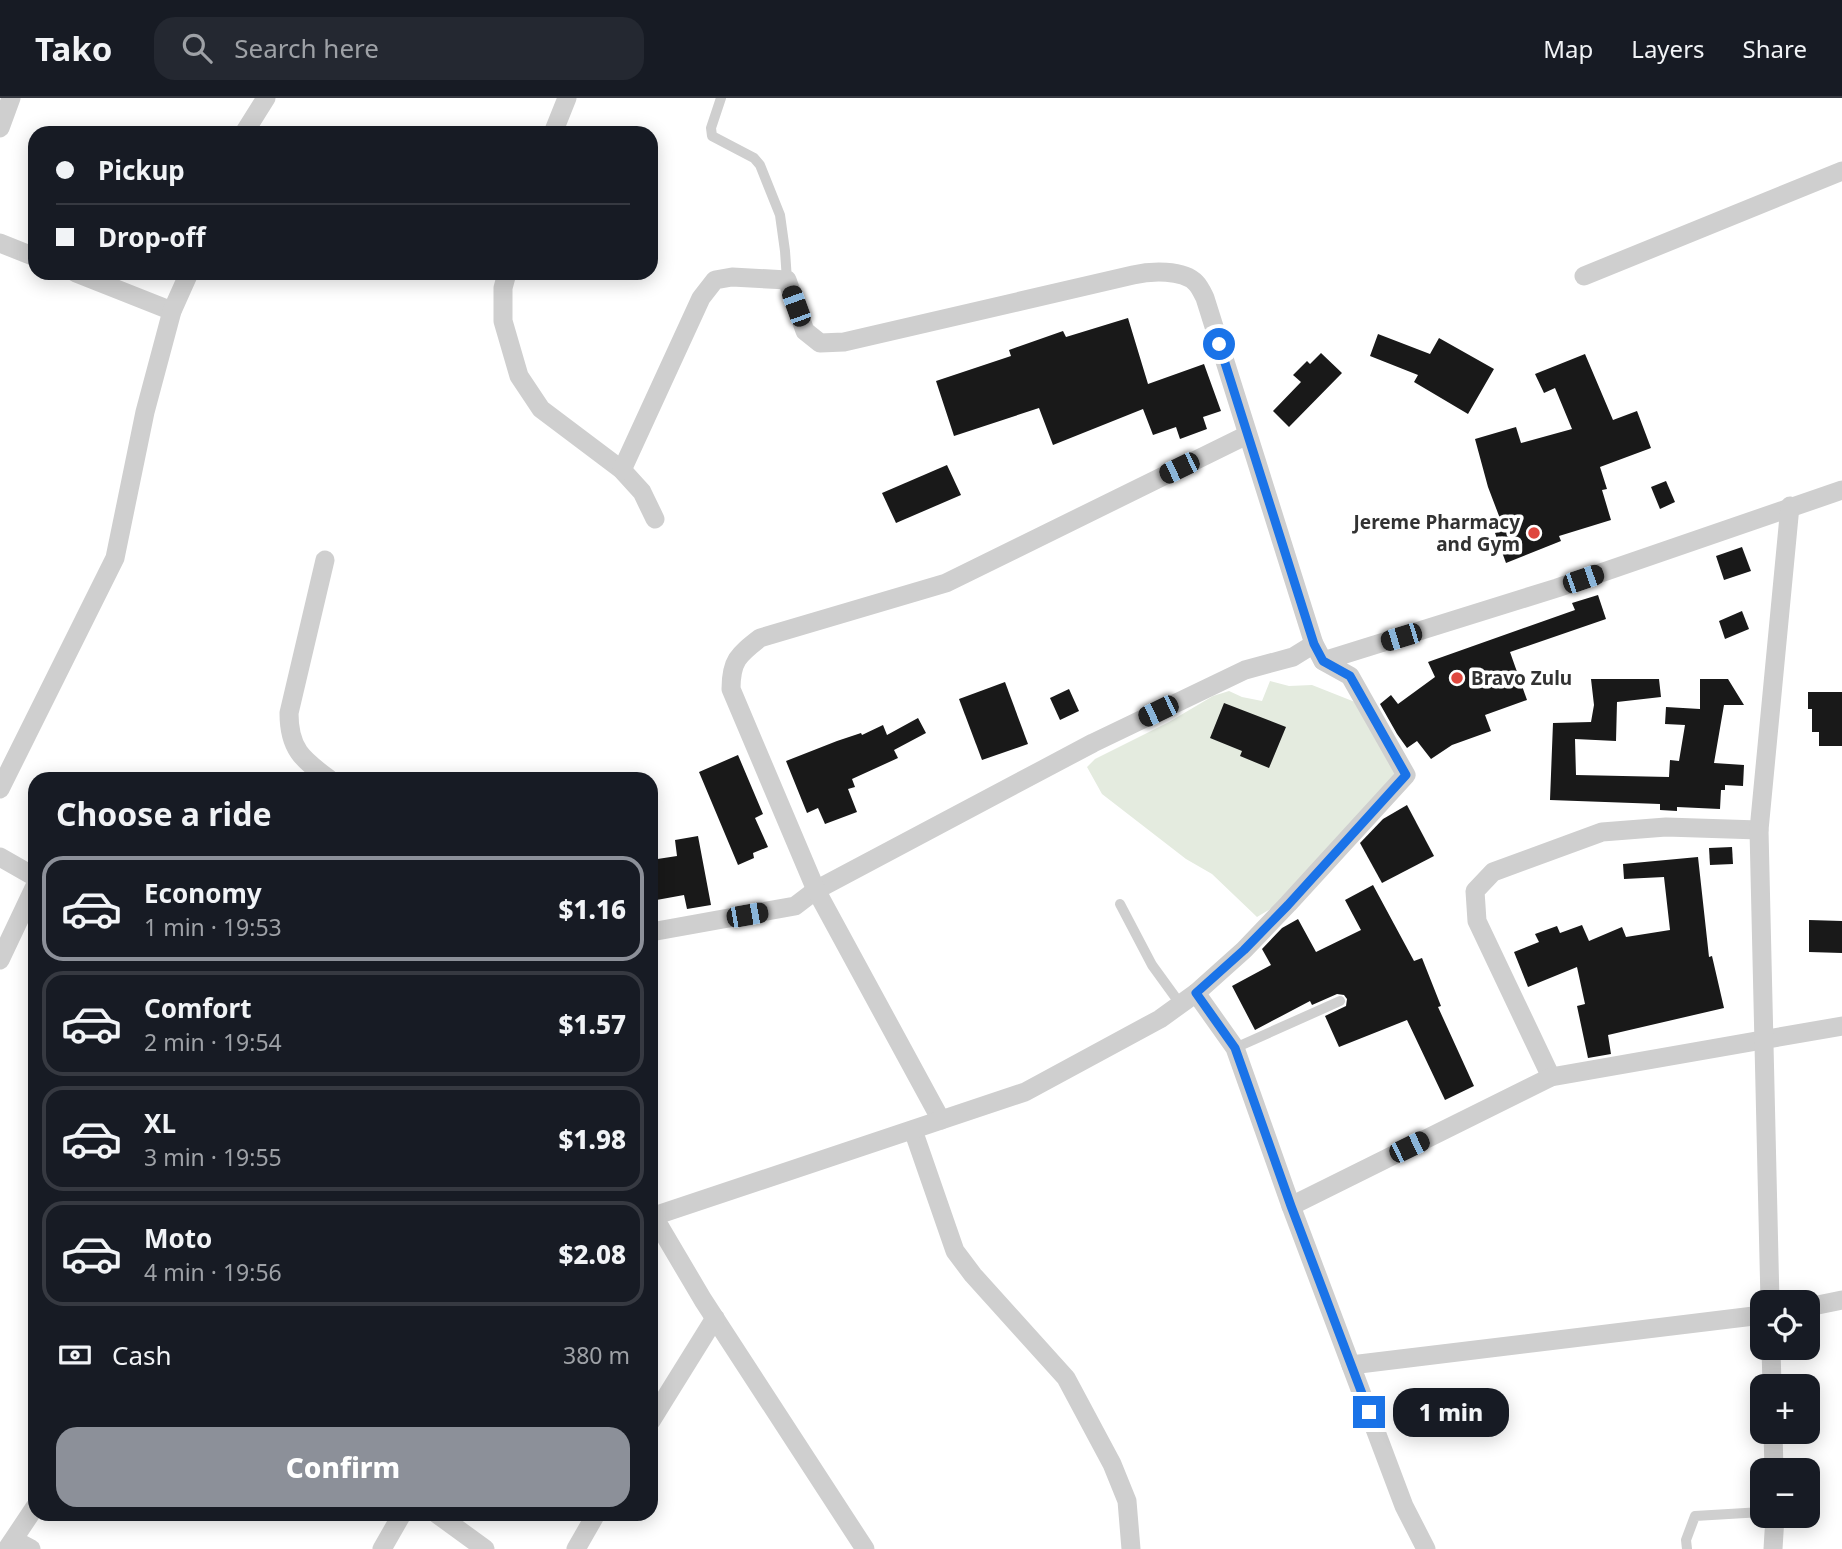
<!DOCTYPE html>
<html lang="en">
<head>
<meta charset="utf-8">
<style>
  body { margin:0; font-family:"Noto Sans",sans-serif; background:#242831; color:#f1f3f6; height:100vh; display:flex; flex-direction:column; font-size:26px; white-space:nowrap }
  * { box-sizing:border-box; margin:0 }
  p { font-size:23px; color:#9ea1a6 }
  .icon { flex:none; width:38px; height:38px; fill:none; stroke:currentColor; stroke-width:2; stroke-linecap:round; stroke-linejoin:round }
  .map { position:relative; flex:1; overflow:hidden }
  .side { position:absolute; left:28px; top:674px; width:630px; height:749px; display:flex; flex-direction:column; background:#171b24; border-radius:21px; box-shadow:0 4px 18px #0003 }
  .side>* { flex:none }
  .banner { position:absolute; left:28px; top:28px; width:630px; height:154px; border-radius:21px; box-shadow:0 4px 18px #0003; display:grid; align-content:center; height:154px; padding:0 28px; background:#171b24 }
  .fabs { position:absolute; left:1750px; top:1192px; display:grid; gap:14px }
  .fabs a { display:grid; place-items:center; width:70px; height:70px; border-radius:14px; background:#171b24; box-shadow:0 4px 18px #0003; font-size:35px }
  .end { position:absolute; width:32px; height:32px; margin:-16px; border:9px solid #1a73e8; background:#fff; box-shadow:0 0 0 4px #fff }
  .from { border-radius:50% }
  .bubble { position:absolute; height:49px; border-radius:21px; background:#171b24; box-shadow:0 4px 18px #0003; font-size:23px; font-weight:800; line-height:49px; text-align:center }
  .car { position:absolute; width:21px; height:42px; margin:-21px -10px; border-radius:9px; box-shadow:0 0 5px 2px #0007; background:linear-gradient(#222 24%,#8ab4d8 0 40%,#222 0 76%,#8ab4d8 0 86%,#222 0) }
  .banner b { display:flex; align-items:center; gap:24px; height:66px; font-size:26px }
  .banner b+b { border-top:2px solid #363941 }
  .banner i { width:18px; height:18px; background:#f1f3f6 }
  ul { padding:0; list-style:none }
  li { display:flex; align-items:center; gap:21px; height:105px; margin:0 14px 10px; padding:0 14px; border:4px solid #363941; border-radius:21px }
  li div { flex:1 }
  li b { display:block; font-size:26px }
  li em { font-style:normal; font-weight:800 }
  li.on { border-color:#8c9099 }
  li>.icon { width:63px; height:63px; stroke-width:1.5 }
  h2 { padding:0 28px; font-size:32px; line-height:84px }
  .pay { display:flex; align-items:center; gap:18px; height:77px; padding:0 28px; font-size:26px }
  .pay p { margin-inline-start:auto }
  .button { display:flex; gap:14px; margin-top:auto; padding:14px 28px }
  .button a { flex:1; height:80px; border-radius:21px; background:#8c9099; color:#fff; font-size:28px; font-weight:800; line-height:80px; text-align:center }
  header { display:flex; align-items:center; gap:42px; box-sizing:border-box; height:98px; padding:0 35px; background:#171b24; border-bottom:2px solid #363941 }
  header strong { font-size:33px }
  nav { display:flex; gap:38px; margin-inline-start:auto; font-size:24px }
  .search { width:490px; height:63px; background:#242831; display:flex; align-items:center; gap:18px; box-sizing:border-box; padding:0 24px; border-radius:21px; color:#9ea1a6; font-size:26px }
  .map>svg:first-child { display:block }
</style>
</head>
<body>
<header>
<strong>Tako</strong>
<div class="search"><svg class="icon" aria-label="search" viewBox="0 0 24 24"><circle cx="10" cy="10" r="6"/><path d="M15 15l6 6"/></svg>Search here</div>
<nav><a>Map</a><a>Layers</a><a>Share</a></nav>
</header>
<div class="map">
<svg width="1842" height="1451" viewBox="0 0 1842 1451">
  <rect width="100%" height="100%" fill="#fff"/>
  <polygon fill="#e4ebdf" points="1270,583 1289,588 1312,587 1360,606 1368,628 1399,678 1284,803 1257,819 1212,776 1186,761 1102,696 1087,669 1095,661 1169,624 1213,598 1229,593 1242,599 1262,603"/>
  <g fill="#191919">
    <polygon points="1128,220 1148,286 1204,266 1221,313 1203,319 1207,331 1180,341 1176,329 1153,337 1143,311 1053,347 1039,310 954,338 936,283 1011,258 1009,252 1063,233 1066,239"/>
    <polygon points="1378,236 1430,256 1439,240 1494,271 1468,316 1414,284 1418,277 1370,258"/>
    <polygon points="1321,255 1342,275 1289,329 1273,313 1301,284 1293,277 1307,263 1310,266"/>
    <polygon points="1585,256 1613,322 1637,313 1651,350 1600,369 1607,391 1602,392 1611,422 1559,438 1561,443 1506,465 1495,435 1504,431 1488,389 1475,341 1516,329 1521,345 1572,331 1555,290 1544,295 1535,276"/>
    <polygon points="947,367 961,397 896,425 882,395"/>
    <polygon points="1666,383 1675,404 1660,411 1651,389"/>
    <polygon points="1742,449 1751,473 1724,482 1716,458"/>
    <polygon points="1598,497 1606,521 1510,554 1527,602 1485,617 1491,633 1452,647 1431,661 1417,643 1407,650 1397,636 1380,606 1391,597 1398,606 1435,579 1428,564 1575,512 1572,505"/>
    <polygon points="1742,513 1749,531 1725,541 1719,523"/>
    <polygon points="1591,581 1659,581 1661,599 1617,604 1616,643 1575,641 1576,677 1669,679 1670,662 1679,663 1685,627 1665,626 1666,609 1700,611 1700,581 1728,581 1744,607 1724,607 1714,665 1744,667 1743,688 1725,687 1725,692 1721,692 1720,711 1677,709 1677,713 1660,712 1660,706 1550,702 1553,625 1591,624 1594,607"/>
    <polygon points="1005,584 1028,646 982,662 959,601"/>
    <polygon points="1069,591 1079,613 1060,622 1050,600"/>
    <polygon points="1808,594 1842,594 1842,648 1819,648 1819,634 1812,634 1812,611 1808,611"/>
    <polygon points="1224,605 1286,629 1269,670 1240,658 1242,653 1210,640"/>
    <polygon points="918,620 926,635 894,652 898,660 852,681 855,689 848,691 857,714 825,726 818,710 807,715 786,663 837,643 861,635 862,637 883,627 887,637"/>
    <polygon points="738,657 763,716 755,720 768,749 753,755 754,760 738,767 699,674"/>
    <polygon points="1407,707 1434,758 1382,785 1360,745 1383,721"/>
    <polygon points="698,738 711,807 687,811 684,797 651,803 651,762 677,758 675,742"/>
    <polygon points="1732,749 1733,766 1710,767 1709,750"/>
    <polygon points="1698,759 1709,859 1712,858 1724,910 1608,937 1611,956 1588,960 1577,908 1585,906 1577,869 1528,889 1514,854 1539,844 1535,836 1557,828 1560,835 1582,827 1589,843 1622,829 1626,839 1670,832 1664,779 1624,781 1623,766"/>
    <polygon points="1373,787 1414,863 1422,860 1441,908 1438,909 1474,988 1445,1002 1407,922 1339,949 1325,918 1346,908 1347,901 1344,897 1337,896 1312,907 1310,903 1255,932 1232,888 1271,867 1262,851 1282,830 1298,821 1316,854 1361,832 1345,802"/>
    <polygon points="1809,822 1842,823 1842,855 1809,854"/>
  </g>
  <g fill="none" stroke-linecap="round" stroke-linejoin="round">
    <g stroke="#cfcfcf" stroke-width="10">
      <polyline points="721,0 711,30 712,38 754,60 760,67 780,117 785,153 787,182"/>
      <polyline points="1120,806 1152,867 1181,907"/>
      <polyline points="1235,950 1340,903"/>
      <polyline points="1687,1451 1686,1442 1695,1418 1762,1414"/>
    </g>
    <g stroke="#cfcfcf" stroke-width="19">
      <polyline points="0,30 11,0"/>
      <polyline points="244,35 266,0"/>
      <polyline points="553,35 567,0"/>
      <polyline points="0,145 35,159"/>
      <polyline points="76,175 172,213"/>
      <polyline points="507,175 503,190 503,223 519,278 541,311 622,372 642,394 655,421"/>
      <polyline points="1584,178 1842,73"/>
      <path d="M622,372L701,200L715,182L732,179L787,182L805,233L820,245L844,244L1133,177C1150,173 1183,171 1196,185C1200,189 1203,196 1205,200L1314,546L1323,563"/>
      <path d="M325,462L289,615C289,651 302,661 329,681"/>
      <polyline points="0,691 115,460 145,314 172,213 189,175"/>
      <polyline points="0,759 35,779"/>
      <polyline points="651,834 795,808 816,792 1093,645 1245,572 1293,559 1314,546"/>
      <polyline points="0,862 35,788"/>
      <polyline points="1196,895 1235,950 1291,1108 1404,1408 1426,1451"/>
      <polyline points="1551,979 1477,823 1475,793 1493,774 1602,734 1666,729 1759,732"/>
      <path d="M941,1022L816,792L731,591C731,563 738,557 760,540L946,485L1247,337"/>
      <polyline points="913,1032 955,1153 973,1177 1066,1280 1112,1366 1127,1403 1131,1451"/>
      <polyline points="1291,1108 1551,979 1842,928"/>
      <polyline points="651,1119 1025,994 1160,921 1196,895 1244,852 1288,806 1406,677 1350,578 1323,563 1557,490 1842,392"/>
      <polyline points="654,1119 703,1202 865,1451"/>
      <polyline points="1770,1204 1759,732 1790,408"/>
      <polyline points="1808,1209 1842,1202"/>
      <polyline points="1771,1250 1772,1288"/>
      <polyline points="1351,1267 1762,1217"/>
      <polyline points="651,1323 715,1220"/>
      <polyline points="1773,1334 1774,1372"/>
      <polyline points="437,1416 485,1451"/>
      <polyline points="14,1442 31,1451"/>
      <polyline points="7,1451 35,1409"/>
      <polyline points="382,1451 402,1416"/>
      <polyline points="576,1451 596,1416"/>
      <polyline points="1773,1451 1775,1418"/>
    </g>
  </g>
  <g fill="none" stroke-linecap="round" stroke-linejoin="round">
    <polyline stroke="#1a73e8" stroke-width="9" points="1219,246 1314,546 1323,563 1350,578 1406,677 1288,807 1244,852 1196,895 1235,950 1291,1108 1369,1314"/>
  </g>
  <g fill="#df483f" stroke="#fff" stroke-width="2.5">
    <circle cx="1534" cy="435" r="7"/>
    <circle cx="1457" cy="580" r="7"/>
  </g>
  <g text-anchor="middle" stroke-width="7" stroke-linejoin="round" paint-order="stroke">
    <g font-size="19" font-weight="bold" fill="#323232" stroke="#fff" text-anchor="end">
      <text x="1520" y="431">Jereme Pharmacy<tspan x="1520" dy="22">and Gym</tspan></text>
      <text x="1471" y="587" text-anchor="start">Bravo Zulu</text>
    </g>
  </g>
</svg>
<div class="fabs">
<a><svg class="icon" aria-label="locate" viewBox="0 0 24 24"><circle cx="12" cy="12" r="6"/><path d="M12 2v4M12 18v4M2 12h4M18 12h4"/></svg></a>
<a>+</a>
<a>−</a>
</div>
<i class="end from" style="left:1219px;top:246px"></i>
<i class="end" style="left:1369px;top:1314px"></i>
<div class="bubble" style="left:1393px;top:1290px;width:116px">1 min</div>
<i class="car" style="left:796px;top:208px;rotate:340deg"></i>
<i class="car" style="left:1179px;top:370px;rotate:244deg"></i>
<i class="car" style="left:1583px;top:481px;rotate:71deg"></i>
<i class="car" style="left:1401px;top:539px;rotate:253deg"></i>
<i class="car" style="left:1158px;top:613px;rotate:244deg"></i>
<i class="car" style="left:747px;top:817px;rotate:80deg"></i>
<i class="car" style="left:1409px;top:1049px;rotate:64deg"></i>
<div class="banner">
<b><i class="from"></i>Pickup</b>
<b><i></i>Drop-off</b>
</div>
<section class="side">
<h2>Choose a ride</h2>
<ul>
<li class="on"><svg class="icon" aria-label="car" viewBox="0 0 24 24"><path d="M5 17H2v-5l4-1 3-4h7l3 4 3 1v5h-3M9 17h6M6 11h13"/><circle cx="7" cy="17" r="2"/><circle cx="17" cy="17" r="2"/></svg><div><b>Economy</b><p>1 min · 19:53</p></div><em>$1.16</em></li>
<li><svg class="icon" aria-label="car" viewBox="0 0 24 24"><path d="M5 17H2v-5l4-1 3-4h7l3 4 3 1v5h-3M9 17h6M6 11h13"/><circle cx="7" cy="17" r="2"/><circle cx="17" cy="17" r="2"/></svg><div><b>Comfort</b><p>2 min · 19:54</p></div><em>$1.57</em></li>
<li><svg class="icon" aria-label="car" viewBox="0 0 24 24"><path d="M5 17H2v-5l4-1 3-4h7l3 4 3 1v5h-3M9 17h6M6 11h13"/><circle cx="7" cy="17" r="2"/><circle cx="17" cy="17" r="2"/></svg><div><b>XL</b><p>3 min · 19:55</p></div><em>$1.98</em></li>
<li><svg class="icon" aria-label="car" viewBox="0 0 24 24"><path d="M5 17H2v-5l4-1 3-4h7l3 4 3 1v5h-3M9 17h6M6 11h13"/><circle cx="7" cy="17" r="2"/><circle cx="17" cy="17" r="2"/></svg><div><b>Moto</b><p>4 min · 19:56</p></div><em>$2.08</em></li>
</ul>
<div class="pay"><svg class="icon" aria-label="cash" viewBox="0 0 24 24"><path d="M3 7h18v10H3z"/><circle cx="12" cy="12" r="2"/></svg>Cash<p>380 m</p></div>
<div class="button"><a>Confirm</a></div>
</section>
</div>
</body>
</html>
